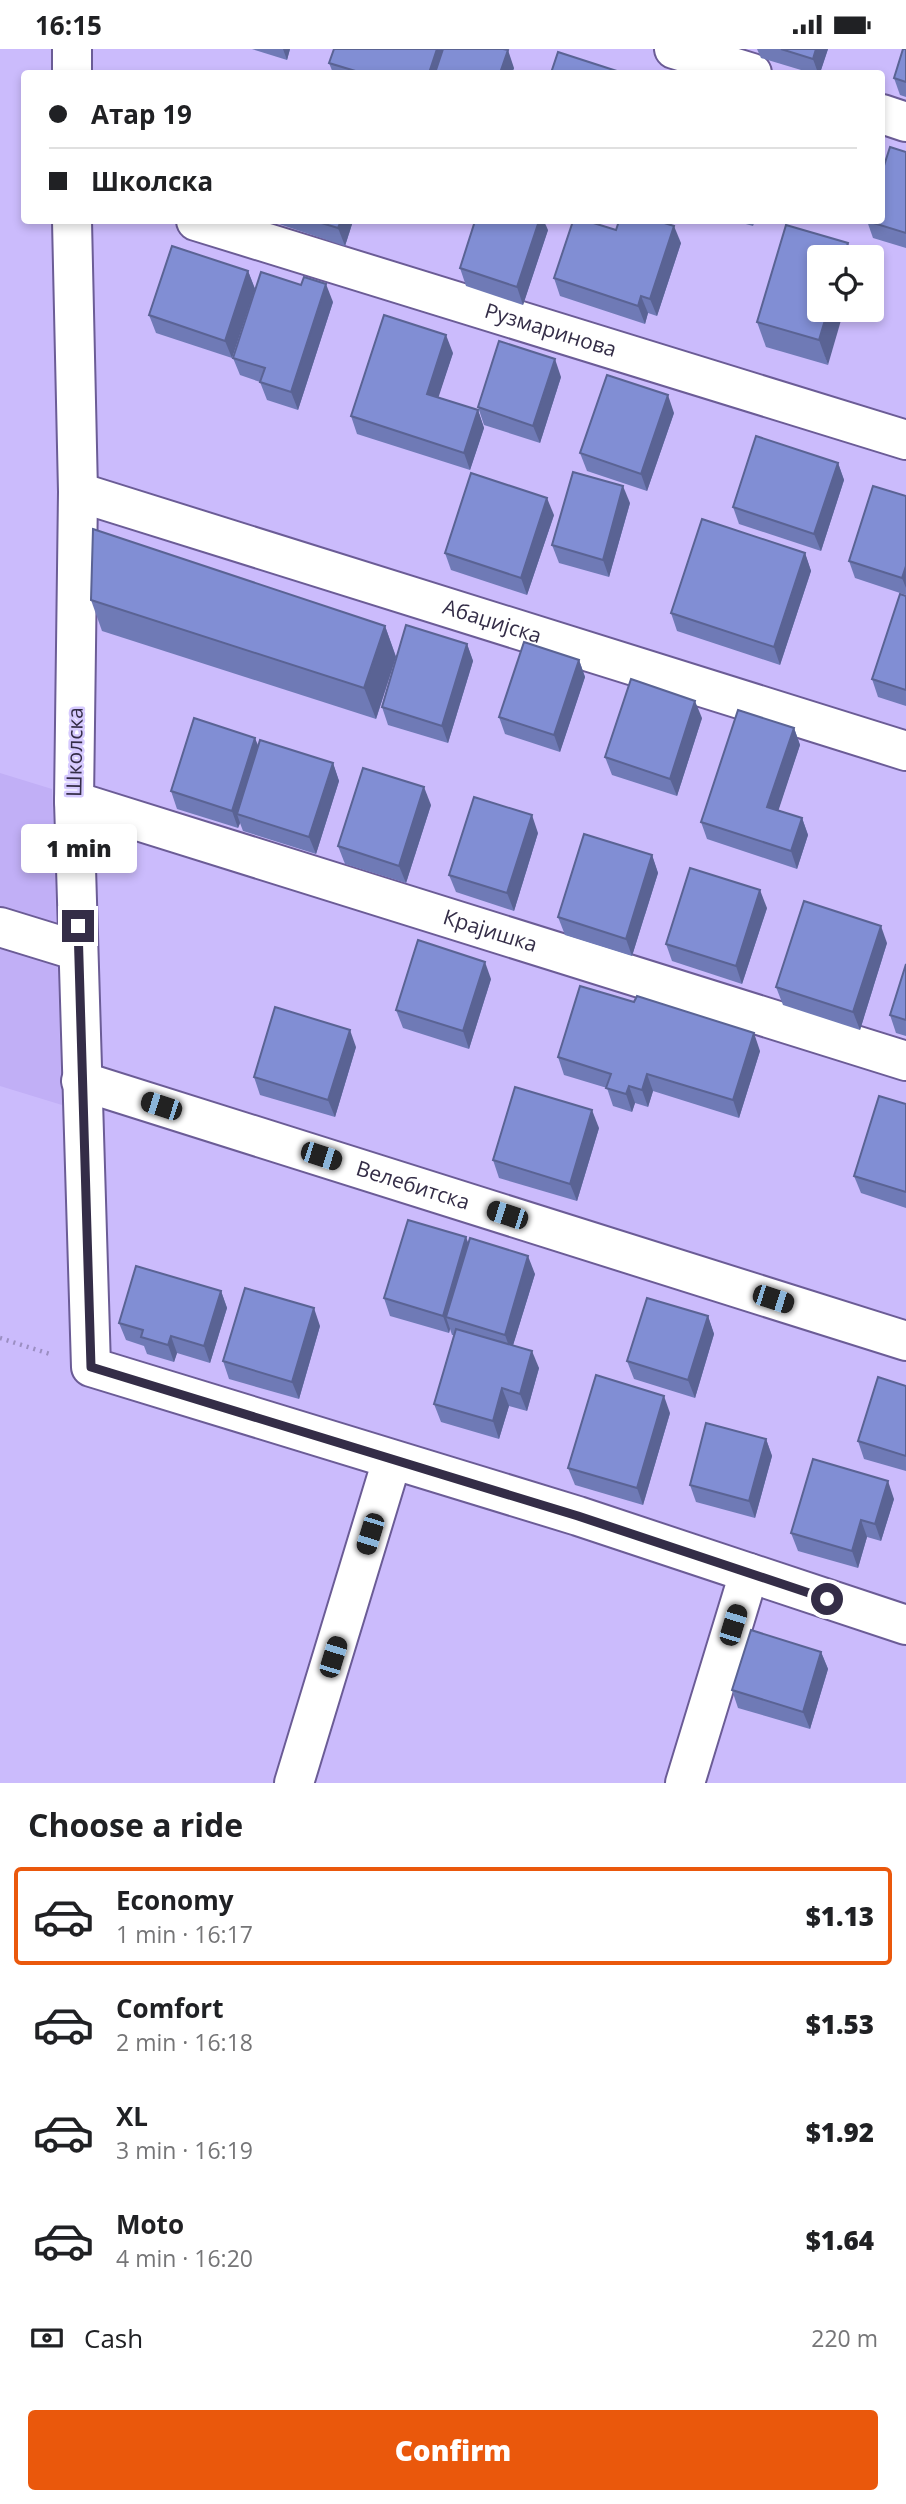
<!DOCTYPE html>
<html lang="en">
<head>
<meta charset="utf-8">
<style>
  body { margin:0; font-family:"Open Sans",sans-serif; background:#f2f2f2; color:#202124; height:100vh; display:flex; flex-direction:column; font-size:26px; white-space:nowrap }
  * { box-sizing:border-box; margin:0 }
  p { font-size:23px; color:#757577 }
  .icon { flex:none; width:38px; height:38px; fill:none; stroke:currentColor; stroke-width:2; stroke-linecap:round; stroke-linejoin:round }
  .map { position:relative; height:1734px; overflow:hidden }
  .details { display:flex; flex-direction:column; background:#fff; flex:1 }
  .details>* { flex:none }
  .top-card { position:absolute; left:21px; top:21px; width:864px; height:154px; border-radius:7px; box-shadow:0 4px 10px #0003; display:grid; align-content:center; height:154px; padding:0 28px; background:#fff }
  .tools { position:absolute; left:807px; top:196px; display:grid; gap:14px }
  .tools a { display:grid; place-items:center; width:77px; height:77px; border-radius:7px; background:#fff; box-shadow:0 4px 10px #0003; font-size:35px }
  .end { position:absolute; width:32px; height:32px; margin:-16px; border:9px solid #342d47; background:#fff; box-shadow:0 0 0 4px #fff }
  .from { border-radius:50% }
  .bubble { position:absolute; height:49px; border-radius:7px; background:#fff; box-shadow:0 4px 10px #0003; font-size:23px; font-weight:800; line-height:49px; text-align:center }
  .car { position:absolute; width:21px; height:42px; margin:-21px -10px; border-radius:9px; box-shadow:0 0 5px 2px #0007; background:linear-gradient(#222 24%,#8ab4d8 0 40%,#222 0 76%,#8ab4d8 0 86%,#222 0) }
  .top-card b { display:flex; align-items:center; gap:24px; height:66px; font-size:26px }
  .top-card b+b { border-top:2px solid #e0e0e0 }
  .top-card i { width:18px; height:18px; background:#202124 }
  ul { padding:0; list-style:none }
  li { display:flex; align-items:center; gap:21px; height:98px; margin:0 14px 10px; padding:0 14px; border:4px solid transparent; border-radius:7px }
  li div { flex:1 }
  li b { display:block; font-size:26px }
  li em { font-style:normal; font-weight:800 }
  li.active { border-color:#ea580c }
  li>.icon { width:63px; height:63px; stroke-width:1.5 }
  h2 { padding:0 28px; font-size:32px; line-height:84px }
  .pay { display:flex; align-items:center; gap:18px; height:77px; padding:0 28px; font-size:26px }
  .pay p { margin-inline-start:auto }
  .primary-button { display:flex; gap:14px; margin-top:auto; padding:14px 28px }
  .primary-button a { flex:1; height:80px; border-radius:7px; background:#ea580c; color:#fff; font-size:28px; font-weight:800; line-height:80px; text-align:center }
  .status { display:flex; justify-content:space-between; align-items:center; height:49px; padding:0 35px; background:#fff; direction:ltr }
  .status svg { height:19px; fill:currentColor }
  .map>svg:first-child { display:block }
</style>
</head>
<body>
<div class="status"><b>16:15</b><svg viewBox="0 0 49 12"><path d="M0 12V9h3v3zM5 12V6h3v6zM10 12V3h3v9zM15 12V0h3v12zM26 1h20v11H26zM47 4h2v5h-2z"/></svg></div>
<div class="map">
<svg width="906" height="1734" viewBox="0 0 906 1734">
  <rect width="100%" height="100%" fill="#cbbbfc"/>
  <polygon fill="#c1aff6" points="0,724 52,740 62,1056 0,1037"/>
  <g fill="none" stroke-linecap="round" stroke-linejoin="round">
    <g stroke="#6b5c96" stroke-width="42">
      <g id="minor">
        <polyline points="674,0 752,24"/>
        <polyline points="72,24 72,0"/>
        <polyline points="882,65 906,73"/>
        <polyline points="72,172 78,443 74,752 91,1318 578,1467 906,1576"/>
        <path id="s1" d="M196,172L906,391"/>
        <path id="s2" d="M78,443L906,702"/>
        <path id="s3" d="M74,752L906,1012"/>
        <polyline points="0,878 78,902"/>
        <path id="s4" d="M81,1032L906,1292"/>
        <polyline points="294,1734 392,1411"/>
        <polyline points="685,1734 749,1524"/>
      </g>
    </g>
    <polyline stroke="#9b8ec2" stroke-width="4.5" stroke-dasharray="2 5" stroke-linecap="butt" points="0,1289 53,1306"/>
    <use href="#minor" stroke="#fff" stroke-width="38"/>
  </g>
  <g fill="#6f7ab6">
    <polygon points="252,0 290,0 287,11"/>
    <polygon points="757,0 828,0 820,24 811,24 761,9"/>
    <polygon points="906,0 906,48 900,46 894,29"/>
    <polygon points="329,14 514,19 512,24 333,24"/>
    <polygon points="906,103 906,199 873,189 867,172"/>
    <polygon points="270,172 353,172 345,197"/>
    <polygon points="735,172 755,172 753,177"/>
    <polygon points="786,176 828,316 766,298 757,273"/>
    <polygon points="548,181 523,256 466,237 460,219"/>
    <polygon points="616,181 681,194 657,267 648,264 645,275 560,247 554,229"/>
    <polygon points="248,222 255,240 232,309 156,284 149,266"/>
    <polygon points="333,253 298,361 267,351 260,333 240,326 233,309"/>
    <polygon points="453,304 438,348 478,361 484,379 470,421 357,385 351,367"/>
    <polygon points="561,328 540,394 484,376 478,358"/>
    <polygon points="674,364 647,442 587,422 580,404"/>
    <polygon points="838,414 844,431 821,502 739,475 733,458"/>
    <polygon points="906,447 906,546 855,529 849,512"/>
    <polygon points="630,454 609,528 559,514 552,496"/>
    <polygon points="554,466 527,546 451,521 445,504"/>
    <polygon points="805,504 811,522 780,616 677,582 671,564"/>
    <polygon points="906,547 906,657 878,648 872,630"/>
    <polygon points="91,551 385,577 396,608 376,670 102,582"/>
    <polygon points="467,595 473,612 448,694 388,676 382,658"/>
    <polygon points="579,611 585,628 560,703 505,685 499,668"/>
    <polygon points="702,669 677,747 612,726 605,708"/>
    <polygon points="794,679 800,696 778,761 802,769 808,786 797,820 707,790 701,773"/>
    <polygon points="258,697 333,714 339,732 316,805 243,782 240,774 238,779 177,760 171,742"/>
    <polygon points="431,756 406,834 345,815 338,797"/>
    <polygon points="538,784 514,862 456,843 449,826"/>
    <polygon points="652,806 658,824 632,907 565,886 558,868"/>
    <polygon points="767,859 742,935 672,912 666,895"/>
    <polygon points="887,894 860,981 783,956 776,938"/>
    <polygon points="906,915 906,987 896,984 890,966"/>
    <polygon points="491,930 469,1000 403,979 396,961"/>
    <polygon points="356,998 335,1068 260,1046 254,1028"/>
    <polygon points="760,1002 739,1069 653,1042 648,1058 635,1054 632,1063 613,1057 607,1039 564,1026 558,1008"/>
    <polygon points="906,1055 906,1159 861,1144 854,1127"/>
    <polygon points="599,1079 577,1152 499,1129 493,1111"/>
    <polygon points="468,1194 535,1225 513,1296 539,1319 527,1362 509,1357 499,1390 441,1373 434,1355 454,1286 452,1286 450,1280 449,1284 390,1267 384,1249"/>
    <polygon points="221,1242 227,1259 210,1314 177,1304 174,1313 147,1305 144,1297 126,1291 119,1274"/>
    <polygon points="708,1267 714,1285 695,1349 634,1330 627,1312"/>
    <polygon points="320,1277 299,1350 229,1330 223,1312"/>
    <polygon points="906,1337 906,1422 864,1410 858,1392"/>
    <polygon points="670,1364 643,1456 575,1436 568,1419"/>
    <polygon points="766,1390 772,1407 755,1469 696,1453 690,1436"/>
    <polygon points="894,1450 881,1492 867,1488 858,1519 798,1502 791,1484"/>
    <polygon points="821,1603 828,1620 810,1680 738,1659 732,1641"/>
  </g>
  <g fill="#5a6394">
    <polygon points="283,0 290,0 287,11"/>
    <polygon points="437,0 449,0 441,24 429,24"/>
    <polygon points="816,0 828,0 820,24 818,24 813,10"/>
    <polygon points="508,1 514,19 512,24 500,24"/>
    <polygon points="341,172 353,172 345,197 338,179"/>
    <polygon points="539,172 544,172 548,181 523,256 517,238"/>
    <polygon points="674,177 681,194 657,267 650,250"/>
    <polygon points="848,194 853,208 843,208"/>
    <polygon points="248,222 255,240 232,309 225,292"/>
    <polygon points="326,235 333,253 298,361 291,343"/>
    <polygon points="641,247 648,264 645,275 638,257"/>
    <polygon points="828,261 844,261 828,316 819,291"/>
    <polygon points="446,286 453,304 434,362 427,345"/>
    <polygon points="555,310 561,328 540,394 533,377"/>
    <polygon points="668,346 674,364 647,442 641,425"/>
    <polygon points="478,361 484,379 470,421 464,404"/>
    <polygon points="838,414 844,431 821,502 814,485"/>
    <polygon points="623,437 630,454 609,528 603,511"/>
    <polygon points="547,449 554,466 527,546 521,529"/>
    <polygon points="805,504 811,522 780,616 774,598"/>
    <polygon points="906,517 906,539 902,529"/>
    <polygon points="385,577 396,608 376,670 364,639"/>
    <polygon points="467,595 473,612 448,694 442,677"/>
    <polygon points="579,611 585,628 560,703 554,686"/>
    <polygon points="695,652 702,669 677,747 670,730"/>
    <polygon points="794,679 800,696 774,775 767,758"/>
    <polygon points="255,689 262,706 237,765 240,774 238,779 232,762"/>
    <polygon points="333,714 339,732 316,805 309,788"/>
    <polygon points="424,738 431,756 406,834 399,817"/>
    <polygon points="532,766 538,784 514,862 507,844"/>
    <polygon points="802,769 808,786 797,820 791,802"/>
    <polygon points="652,806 658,824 632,907 626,890"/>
    <polygon points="760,841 767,859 742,935 736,917"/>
    <polygon points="881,877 887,894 860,981 853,963"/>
    <polygon points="485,913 491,930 469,1000 463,982"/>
    <polygon points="350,981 356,998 335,1068 328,1051"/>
    <polygon points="754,984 760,1002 739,1069 733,1051"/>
    <polygon points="647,1025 653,1042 648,1058 642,1041"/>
    <polygon points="629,1037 635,1054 632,1063 626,1045"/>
    <polygon points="592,1061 599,1079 577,1152 570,1135"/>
    <polygon points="466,1188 473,1206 446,1268 450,1280 449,1284 443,1267"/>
    <polygon points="528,1207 535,1225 511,1303 505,1286"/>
    <polygon points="221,1242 227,1259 210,1314 204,1297"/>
    <polygon points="314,1259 320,1277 299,1350 292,1333"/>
    <polygon points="708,1267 714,1285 695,1349 688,1331"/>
    <polygon points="171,1287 177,1304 174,1313 168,1296"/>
    <polygon points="532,1302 539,1319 527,1362 520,1345"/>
    <polygon points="502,1339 509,1357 499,1390 493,1372"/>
    <polygon points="664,1347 670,1364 643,1456 637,1439"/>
    <polygon points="766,1390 772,1407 755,1469 749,1452"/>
    <polygon points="888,1432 894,1450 881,1492 875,1475"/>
    <polygon points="861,1471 867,1488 858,1519 852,1502"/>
    <polygon points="821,1603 828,1620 810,1680 803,1663"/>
  </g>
  <g fill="#818ed4" stroke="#5a6394" stroke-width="2">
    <polygon points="334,0 437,0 429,24 362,24 329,14"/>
    <polygon points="443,0 503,0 508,1 500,24 435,24"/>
    <polygon points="781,0 816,0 813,10"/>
    <polygon points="903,0 906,0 906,33 894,29"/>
    <polygon points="558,3 623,24 551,24"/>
    <polygon points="890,98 906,103 906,184 867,172 882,172 882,123"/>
    <polygon points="315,172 341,172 338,179"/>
    <polygon points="475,172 539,172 517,238 460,219"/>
    <polygon points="573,172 587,172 616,181 619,172 658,172 674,177 650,250 641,247 638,257 554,229"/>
    <polygon points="786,176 848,194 843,208 819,208 819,261 828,261 819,291 757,273"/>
    <polygon points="172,197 248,222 225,292 149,266"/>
    <polygon points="261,223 301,236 304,228 326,235 291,343 260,333 265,319 233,309"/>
    <polygon points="384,266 446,286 427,345 478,361 464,404 351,367"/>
    <polygon points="499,292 555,310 533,377 478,358"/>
    <polygon points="607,326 668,346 641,425 580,404"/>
    <polygon points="756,387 838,414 814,485 733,458"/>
    <polygon points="573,423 623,437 603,511 552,496"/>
    <polygon points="471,424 547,449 521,529 445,504"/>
    <polygon points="873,437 906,447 906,517 902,529 849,512"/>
    <polygon points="702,470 805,504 774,598 671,564"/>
    <polygon points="93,480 385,577 364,639 91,551"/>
    <polygon points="900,545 906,547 906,641 872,630"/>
    <polygon points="406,576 467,595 442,677 382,658"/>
    <polygon points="524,593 579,611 554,686 499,668"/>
    <polygon points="631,630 695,652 670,730 605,708"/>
    <polygon points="738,661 794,679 767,758 802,769 791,802 701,773"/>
    <polygon points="194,669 255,689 232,762 171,742"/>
    <polygon points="260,691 333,714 309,788 237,765"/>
    <polygon points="363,719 424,738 399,817 338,797"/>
    <polygon points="474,748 532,766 507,844 449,826"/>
    <polygon points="584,785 652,806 626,890 558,868"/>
    <polygon points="690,819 760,841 736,917 666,895"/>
    <polygon points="804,852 881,877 853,963 776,938"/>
    <polygon points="418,891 485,913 463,982 396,961"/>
    <polygon points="906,915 906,971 890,966"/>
    <polygon points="580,937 634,953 637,947 754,984 733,1051 647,1025 642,1041 629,1037 626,1045 606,1039 611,1025 558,1008"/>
    <polygon points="275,958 350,981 328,1051 254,1028"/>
    <polygon points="515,1038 592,1061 570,1135 493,1111"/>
    <polygon points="879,1047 906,1055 906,1143 854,1127"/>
    <polygon points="408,1171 466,1188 443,1267 384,1249"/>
    <polygon points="470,1189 528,1207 505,1286 446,1268"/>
    <polygon points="136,1217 221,1242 204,1297 171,1287 168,1296 141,1288 143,1281 119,1274"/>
    <polygon points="245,1239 314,1259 292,1333 223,1312"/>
    <polygon points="647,1249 708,1267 688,1331 627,1312"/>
    <polygon points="456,1280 532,1302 520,1345 502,1339 493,1372 434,1355"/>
    <polygon points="596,1326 664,1347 637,1439 568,1419"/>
    <polygon points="878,1328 906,1337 906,1407 858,1392"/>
    <polygon points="706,1374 766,1390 749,1452 690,1436"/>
    <polygon points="813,1410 888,1432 875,1475 861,1471 852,1502 791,1484"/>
    <polygon points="751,1581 821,1603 803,1663 732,1641"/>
  </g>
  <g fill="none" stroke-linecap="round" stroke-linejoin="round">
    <polyline stroke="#342d47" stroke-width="9" points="78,877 91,1318 578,1467 827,1550"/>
  </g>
  <g text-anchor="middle" stroke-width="5" stroke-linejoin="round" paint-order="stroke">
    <g font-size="21" fill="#342d47" stroke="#d6caff">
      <text dy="7" stroke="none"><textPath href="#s1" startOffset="371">Рузмаринова</textPath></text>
      <text dy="7" stroke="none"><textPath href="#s2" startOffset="434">Абаџијска</textPath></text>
      <text transform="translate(75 703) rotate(-89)" y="7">Школска</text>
      <text dy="7" stroke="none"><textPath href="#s3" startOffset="436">Крајишка</textPath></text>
      <text dy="7" stroke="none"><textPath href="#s4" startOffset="348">Велебитска</textPath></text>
    </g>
  </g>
</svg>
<div class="tools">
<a><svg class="icon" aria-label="locate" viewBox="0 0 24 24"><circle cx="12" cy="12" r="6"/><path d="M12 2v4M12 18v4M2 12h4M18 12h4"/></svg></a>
</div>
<i class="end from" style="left:827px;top:1550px"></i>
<i class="end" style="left:78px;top:877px"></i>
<div class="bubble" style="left:21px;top:775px;width:116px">1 min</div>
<i class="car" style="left:161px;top:1057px;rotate:288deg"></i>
<i class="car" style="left:321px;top:1107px;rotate:108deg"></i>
<i class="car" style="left:507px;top:1166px;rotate:288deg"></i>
<i class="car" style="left:773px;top:1250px;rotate:108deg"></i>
<i class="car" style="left:370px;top:1485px;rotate:197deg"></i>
<i class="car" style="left:733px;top:1576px;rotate:17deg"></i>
<i class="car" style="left:333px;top:1608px;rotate:17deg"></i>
<div class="top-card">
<b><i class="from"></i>Атар 19</b>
<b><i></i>Школска</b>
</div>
</div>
<section class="details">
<h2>Choose a ride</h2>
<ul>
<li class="active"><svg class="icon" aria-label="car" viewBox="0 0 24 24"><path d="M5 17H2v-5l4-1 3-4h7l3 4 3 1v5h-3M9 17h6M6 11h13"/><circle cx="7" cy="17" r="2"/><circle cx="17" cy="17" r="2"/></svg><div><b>Economy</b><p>1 min · 16:17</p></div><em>$1.13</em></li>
<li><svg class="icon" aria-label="car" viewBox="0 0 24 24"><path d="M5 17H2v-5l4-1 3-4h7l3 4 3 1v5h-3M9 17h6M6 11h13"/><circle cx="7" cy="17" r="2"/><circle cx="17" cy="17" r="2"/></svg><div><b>Comfort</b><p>2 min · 16:18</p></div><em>$1.53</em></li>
<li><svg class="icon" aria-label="car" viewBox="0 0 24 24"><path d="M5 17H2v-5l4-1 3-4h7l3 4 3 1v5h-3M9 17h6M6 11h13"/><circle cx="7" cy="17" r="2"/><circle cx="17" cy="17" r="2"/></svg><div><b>XL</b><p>3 min · 16:19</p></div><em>$1.92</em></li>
<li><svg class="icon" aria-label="car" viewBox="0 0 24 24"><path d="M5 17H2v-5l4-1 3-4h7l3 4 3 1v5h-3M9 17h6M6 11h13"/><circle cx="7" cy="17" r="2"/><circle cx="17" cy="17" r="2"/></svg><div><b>Moto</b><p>4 min · 16:20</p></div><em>$1.64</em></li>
</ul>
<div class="pay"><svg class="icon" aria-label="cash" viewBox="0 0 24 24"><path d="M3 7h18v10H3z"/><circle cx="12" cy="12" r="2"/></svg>Cash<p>220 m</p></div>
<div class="primary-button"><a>Confirm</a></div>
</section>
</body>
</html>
